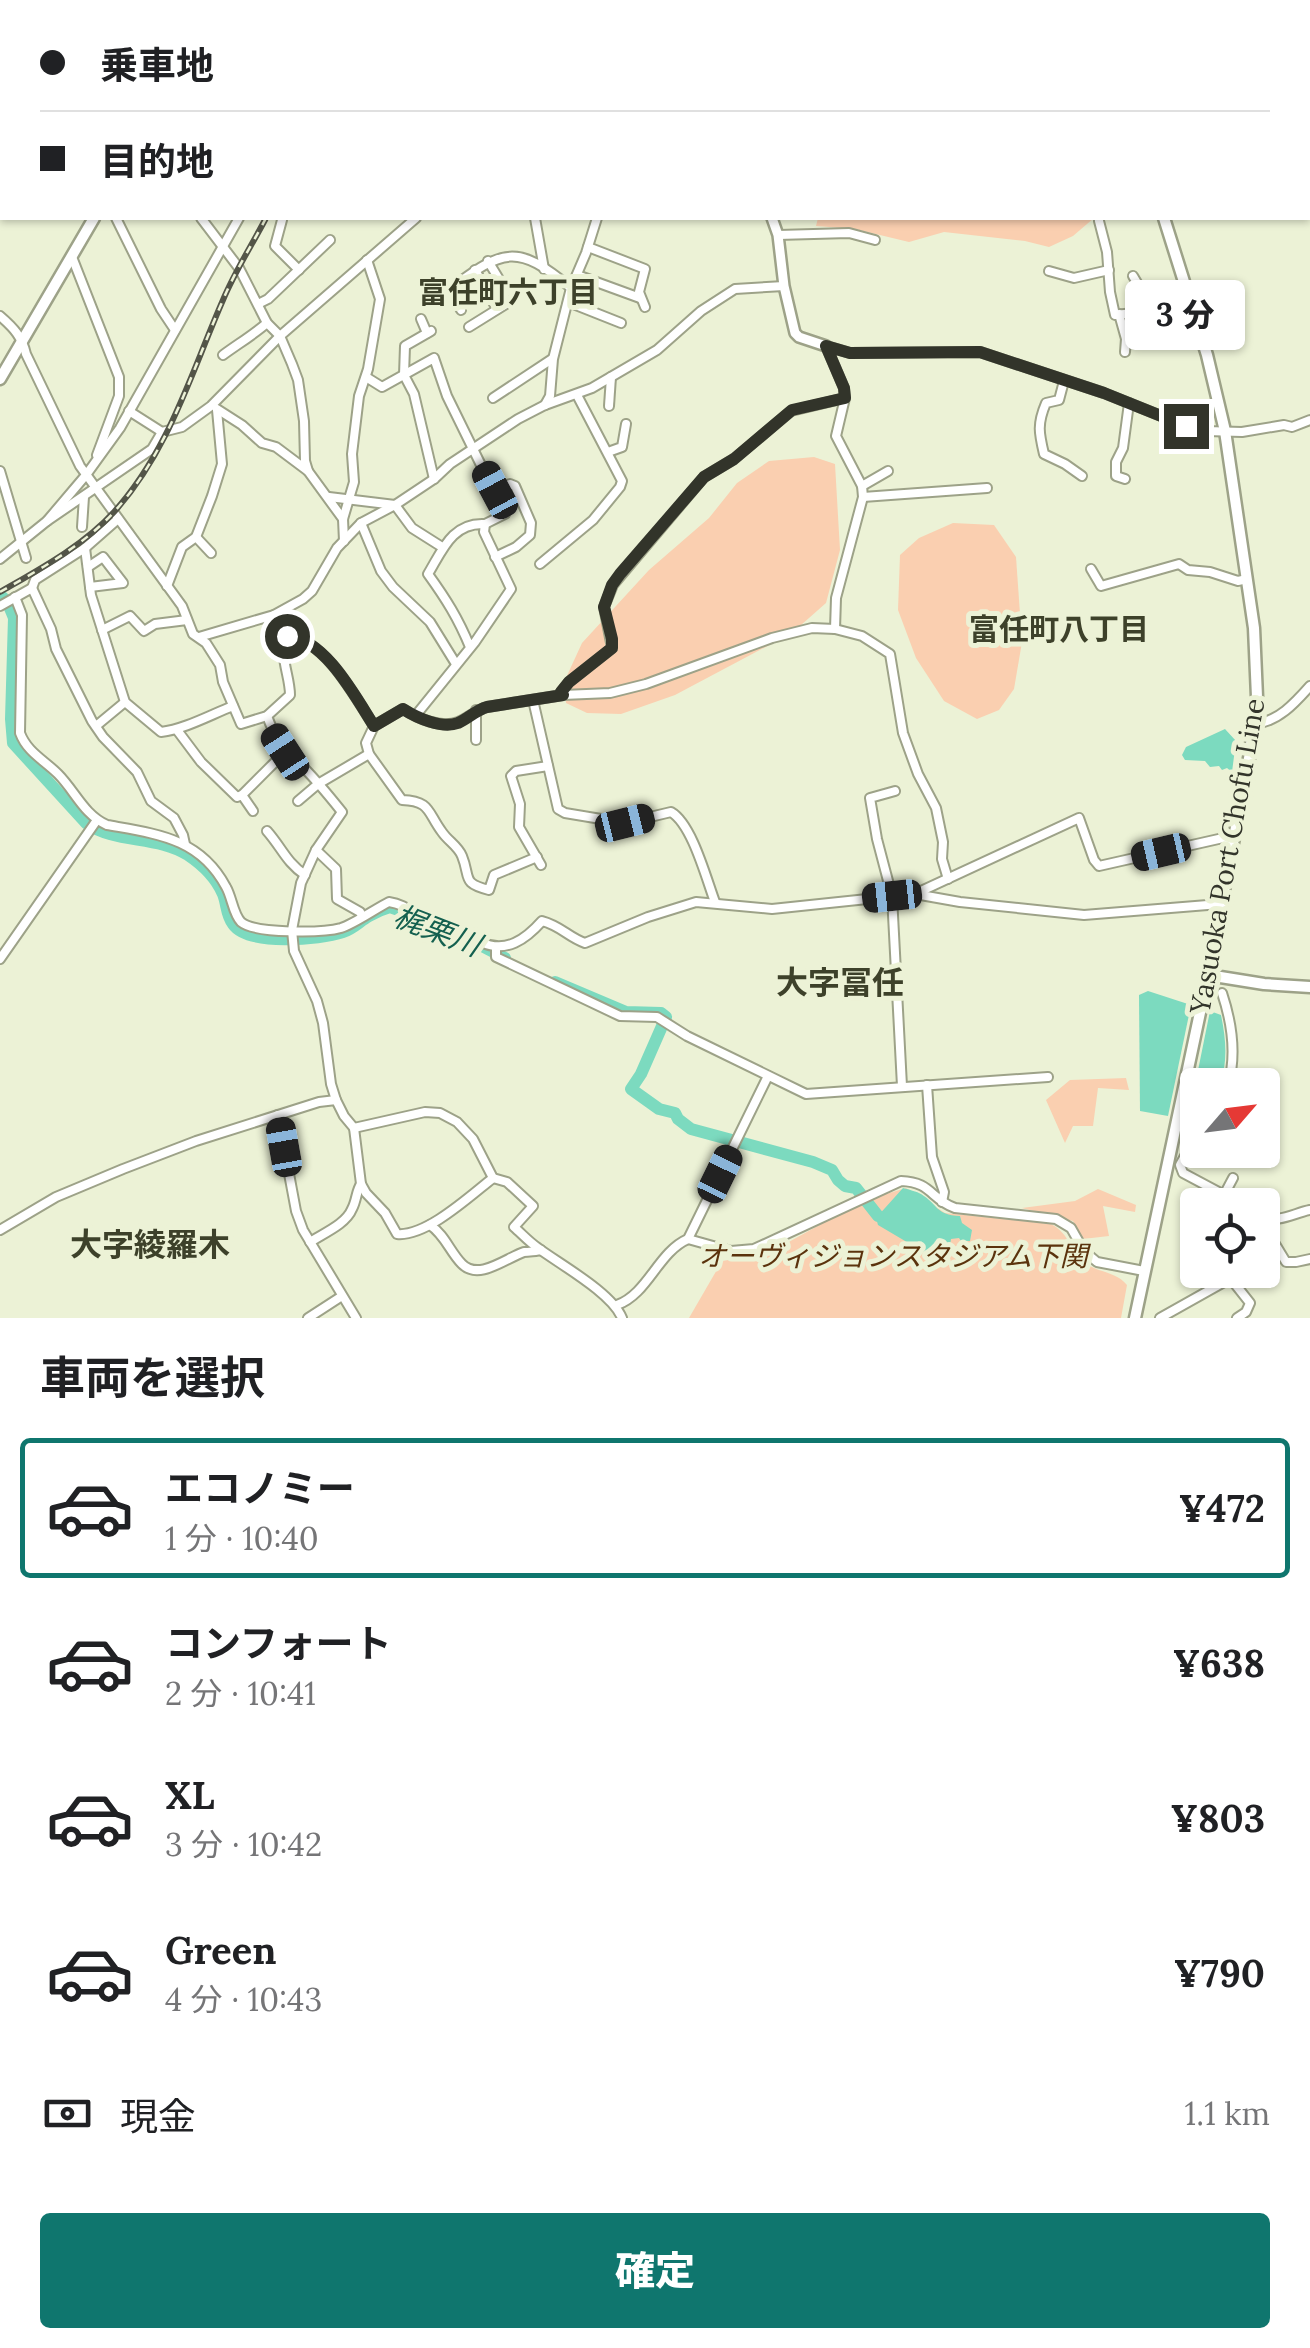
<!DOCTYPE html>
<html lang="ja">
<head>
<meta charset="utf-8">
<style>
  body { margin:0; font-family:Lora,"Noto Sans JP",serif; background:#f2f2f2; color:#202124; height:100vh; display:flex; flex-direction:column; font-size:38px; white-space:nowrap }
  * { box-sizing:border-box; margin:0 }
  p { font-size:32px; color:#757577 }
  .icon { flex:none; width:55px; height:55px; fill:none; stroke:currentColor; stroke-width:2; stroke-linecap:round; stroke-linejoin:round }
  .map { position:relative; height:1318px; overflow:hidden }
  .panel { display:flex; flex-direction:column; background:#fff; flex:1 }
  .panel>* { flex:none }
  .guide { position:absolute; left:0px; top:0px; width:1310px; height:220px; box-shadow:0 2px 8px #0004; display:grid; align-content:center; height:220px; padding:0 40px; background:#fff }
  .needle { width:65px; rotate:62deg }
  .buttons { position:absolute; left:1180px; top:1068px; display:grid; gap:20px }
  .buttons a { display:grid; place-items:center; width:100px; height:100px; border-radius:10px; background:#fff; box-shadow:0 2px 8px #0004; font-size:50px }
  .end { position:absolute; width:45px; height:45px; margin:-22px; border:12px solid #32342a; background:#fff; box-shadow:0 0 0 5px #fff }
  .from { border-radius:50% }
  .bubble { position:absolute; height:70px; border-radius:10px; background:#fff; box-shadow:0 2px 8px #0004; font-size:32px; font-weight:800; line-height:70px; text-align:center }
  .car { position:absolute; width:30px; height:60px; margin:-30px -15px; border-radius:12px; box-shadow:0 0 8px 2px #0007; background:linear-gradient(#222 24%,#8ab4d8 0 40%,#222 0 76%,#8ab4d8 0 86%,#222 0) }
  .guide b { display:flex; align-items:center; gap:35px; height:95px; font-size:38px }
  .guide b+b { border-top:2px solid #e0e0e0 }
  .guide i { width:25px; height:25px; background:#202124 }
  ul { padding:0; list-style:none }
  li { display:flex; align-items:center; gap:30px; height:140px; margin:0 20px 15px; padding:0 20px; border:5px solid transparent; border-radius:10px }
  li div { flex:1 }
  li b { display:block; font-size:38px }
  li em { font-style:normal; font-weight:800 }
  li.current { border-color:#0f766e }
  li>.icon { width:90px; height:90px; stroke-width:1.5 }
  h2 { padding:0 40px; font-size:45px; line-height:120px }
  .pay { display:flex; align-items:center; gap:25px; height:110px; padding:0 40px; font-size:38px }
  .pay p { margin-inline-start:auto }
  .primary-button { display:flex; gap:20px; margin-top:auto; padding:20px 40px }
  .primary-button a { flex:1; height:115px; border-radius:10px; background:#0f766e; color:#fff; font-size:40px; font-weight:800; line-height:115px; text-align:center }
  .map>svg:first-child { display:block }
</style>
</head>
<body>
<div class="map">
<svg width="1310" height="1318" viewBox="0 0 1310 1318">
  <rect width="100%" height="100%" fill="#ecf2d6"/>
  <g fill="#facfb0">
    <polygon points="818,218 1094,218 1073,236 1049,247 1025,241 944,232 909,242 855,229 816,226"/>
    <polygon points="814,457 835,464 840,550 826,603 792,633 675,695 621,714 587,713 566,703 565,680 582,643 649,570 709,518 737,483 769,461"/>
    <polygon points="953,523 994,525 1016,557 1022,642 1014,689 999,710 977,719 944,701 916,658 898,610 900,555 919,538"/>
    <polygon points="1126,1078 1129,1090 1098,1088 1093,1126 1073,1126 1065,1143 1046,1100 1070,1080"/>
    <path d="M906,1188L945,1213L1051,1224C1071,1235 1069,1250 1084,1262C1097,1273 1116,1271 1127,1285L1121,1318H689L722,1261L767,1254L863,1201Z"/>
    <polygon points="1098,1189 1136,1205 1135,1212 1103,1206 1109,1236 1083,1239 1073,1221 1022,1208 1075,1201"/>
  </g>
  <g fill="#7cdabf">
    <polygon points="1225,729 1236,741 1232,772 1227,768 1222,770 1219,766 1210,767 1205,761 1185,760 1182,755 1186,747"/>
    <polygon points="1148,991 1191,1005 1168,1116 1140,1111 1139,995"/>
    <path d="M1210,1011L1221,1015C1226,1039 1228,1061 1220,1085H1198L1197,1116L1194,1121L1188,1120Z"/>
    <path d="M903,1188C907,1189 918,1192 921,1194C938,1204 935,1215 960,1216L962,1223L972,1230L970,1241H961L959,1238L951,1239L948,1259L944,1264L878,1225L876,1218Z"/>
  </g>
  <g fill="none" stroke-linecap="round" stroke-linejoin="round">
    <g stroke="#7cdabf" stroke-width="12">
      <path d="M0,595L7,601L14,618L11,719L13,743L86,823C116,844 156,835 188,855C203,865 216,878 223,894C227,904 226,915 233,924C248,946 319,940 343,932C353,929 360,921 369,916C376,912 383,909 390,907L410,914L426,926L453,931L505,958"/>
      <polyline points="555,982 626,1012 661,1013 666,1017 641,1074 631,1089 659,1109 675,1113 678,1119 691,1129 813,1162 832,1170 838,1180 845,1186 856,1188 878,1216"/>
    </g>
    <g stroke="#9da288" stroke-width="12">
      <g id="minor">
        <polyline points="64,0 65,2"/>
        <polyline points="274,0 278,2"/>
        <polyline points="519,0 524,2"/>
        <polyline points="735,0 735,2"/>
        <polyline points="804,0 804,2"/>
        <polyline points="968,0 971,2"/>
        <polyline points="1194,0 1195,2"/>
        <polyline points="1220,0 1221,2"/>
        <polyline points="315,2 316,0"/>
        <polyline points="363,2 364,0"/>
        <polyline points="411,2 412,0"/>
        <polyline points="696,2 699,0"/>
        <polyline points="953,2 957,0"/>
        <polyline points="1031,2 1033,0"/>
        <polyline points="0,61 2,65"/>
        <polyline points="0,109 2,108"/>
        <polyline points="0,165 2,163"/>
        <polyline points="1308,174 1310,173"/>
        <polyline points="116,218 161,309 175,330"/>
        <polyline points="201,218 239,268 267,323 280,336 292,364 298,380 304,421 305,461 308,471"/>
        <polyline points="535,218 544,269"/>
        <polyline points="282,220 275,246 299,270"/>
        <polyline points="1099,221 1107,252 1110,292 1115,315 1134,313 1156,299 1187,289"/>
        <polyline points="778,235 849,233 875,240"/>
        <polyline points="588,247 645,269 639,292 645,307"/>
        <polyline points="72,257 119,377 119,396 97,455"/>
        <polyline points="488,261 502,284"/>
        <polyline points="475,270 497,309"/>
        <polyline points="1049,271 1074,278 1109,270"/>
        <polyline points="577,275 640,298"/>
        <polyline points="1133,276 1149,303"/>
        <polyline points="568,302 621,323"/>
        <polyline points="258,304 268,299 330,240"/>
        <path d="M461,310L450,289C503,249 517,243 571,288"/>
        <polyline points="1119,314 1126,339 1125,352"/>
        <path d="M0,316C14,328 22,337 26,354L80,466L182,606L193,634L206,643L220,665L223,682L241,724L267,716L290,695C290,675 278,655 287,636L274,615"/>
        <polyline points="421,319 427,333"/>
        <polyline points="469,327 514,299"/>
        <polyline points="431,331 405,346 404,375 414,394 434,479"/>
        <polyline points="826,346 850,353 980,352 1104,393 1186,426 1206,431 1242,432 1284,425 1292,427 1310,420"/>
        <polyline points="826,346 844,388 845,398 836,436 862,486 863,497 836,598 835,629"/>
        <path d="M223,355C238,344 253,335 267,323"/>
        <polyline points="366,377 382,387 434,358 447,396 505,514 485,524"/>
        <path d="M1064,381L1059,400L1046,403C1037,424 1039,433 1044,454L1065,464L1082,476"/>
        <polyline points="493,398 552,359"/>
        <polyline points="545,405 550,396 553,359 571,288 586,253 597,218"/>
        <polyline points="609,406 611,377"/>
        <polyline points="217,409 242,425 262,443 276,447 308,471 343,519"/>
        <polyline points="129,411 162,432"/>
        <polyline points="608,452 622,447 626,424"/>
        <polyline points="0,471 26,558"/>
        <polyline points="1125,479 1116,476 1116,462 1123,448 1129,403"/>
        <polyline points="862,486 888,471"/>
        <polyline points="495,490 510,484 515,486 531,523 530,535 516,547 495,557"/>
        <polyline points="329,497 395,505 412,528 442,547"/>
        <polyline points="863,497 987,488"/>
        <polyline points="47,521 152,449 162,432 182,427 211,406 280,336 416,218"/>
        <polyline points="361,523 381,571 393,587 430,622 456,664"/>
        <polyline points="82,527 84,497"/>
        <polyline points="196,537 211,553"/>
        <polyline points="344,541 343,519 354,482 352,454 359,396 368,369 380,299 367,260"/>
        <path d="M85,548L91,595L125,702L161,732C185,729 210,715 233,706"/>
        <polyline points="0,559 47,521 86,475 120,428 239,218"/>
        <polyline points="540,564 593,520 620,487 622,481 577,395"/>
        <polyline points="88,567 103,557 123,583 90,587"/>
        <polyline points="1091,569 1101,586 1179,564 1188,570 1210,572 1238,581 1247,579"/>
        <polyline points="167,586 182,547 196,537 212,496 222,464 217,410"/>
        <polyline points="32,588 51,629 56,649 92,721 103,737 137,772 151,801 174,818 183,835 185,844"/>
        <path d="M15,597L22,615L20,733C27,752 44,760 58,774C75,791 84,815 107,825C157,834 200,838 226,887C232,897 233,914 241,922C255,934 323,933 341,928C354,924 375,909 389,902C404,904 411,912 423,919C432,925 444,924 453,927C463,931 472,937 481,942C506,954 526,939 542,921C561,926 568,937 585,943L648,917L696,902L772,909L915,894L960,902L1084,915L1220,904"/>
        <polyline points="0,606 32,588 35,580 85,548 118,519"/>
        <polyline points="102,630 130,616 144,631 155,624 187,620"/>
        <path d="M287,636C324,638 355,697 374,726"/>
        <polyline points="199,637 274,615 303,599 312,591 337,548 361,523 395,505 434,479 450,464 518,419 545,405 592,388 657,350 701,311 735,289 784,286"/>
        <polyline points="563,695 561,692 569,682 612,648 604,607 613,585 704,477 734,459 791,411 845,398"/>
        <path d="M533,700L558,809L565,813L625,823L671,812C692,824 706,878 715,902"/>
        <path d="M416,715L475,642L511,589L484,532L485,524C452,522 442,551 428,574C446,599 458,618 470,647"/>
        <path d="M267,716C276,741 286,750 304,768C318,782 330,797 342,812L316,850L301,883L292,930L294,951L317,1001L323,1023L331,1084L336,1100L344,1116L354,1128L361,1184L366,1193L385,1213L397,1234C426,1237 470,1196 493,1178"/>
        <path d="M1254,724C1278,722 1295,703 1310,686"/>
        <polyline points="96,726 125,702"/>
        <polyline points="177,730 201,762 237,797 242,795 253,811"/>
        <polyline points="476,740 476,710"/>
        <polyline points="895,791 870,798 877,839 892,896 902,1086"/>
        <polyline points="242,795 285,752"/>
        <polyline points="298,801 318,784 369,754"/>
        <path d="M267,831C282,848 286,862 305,875"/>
        <polyline points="316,850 336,869 337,899 360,912 362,916"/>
        <path d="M537,857L494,875L489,890C461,883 471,878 462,856C458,846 448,841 442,832C427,812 431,801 402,800L369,754L366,743L374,726L403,709C417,718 441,729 458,722C468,718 476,710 487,707L563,695L610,693L646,684L772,638L812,628L835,629L862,636L890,654L903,733L918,774L936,808L943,842L942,859L948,879"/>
        <polyline points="541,865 519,827 520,804 511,776 516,771 548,766"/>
        <polyline points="919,892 1079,818 1094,860 1099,866 1223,838 1233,841"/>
        <polyline points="496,947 496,957 620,1016 657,1017 687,1036 806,1094 1048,1077"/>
        <polyline points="0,959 97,820"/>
        <path d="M1222,993C1232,1023 1237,1054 1228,1085"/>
        <polyline points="927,1085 932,1157 944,1192 942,1202"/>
        <polyline points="278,1115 296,1211 303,1230 356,1318"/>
        <path d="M354,1128L425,1112L440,1113L457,1122L473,1139L493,1178L507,1182L533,1206L514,1227C522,1234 529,1242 538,1248C561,1265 612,1293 622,1318"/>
        <polyline points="1198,1133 1180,1165 1183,1173 1243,1205"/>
        <polyline points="1224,1195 1233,1178"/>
        <path d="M1262,1216C1278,1224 1294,1213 1310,1210"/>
        <path d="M430,1225C445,1235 450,1252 462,1264C479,1281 506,1258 524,1252C527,1252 538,1251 541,1250"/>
        <polyline points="1266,1229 1286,1262 1296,1262 1310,1259"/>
        <polyline points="0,1230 56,1197 123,1169 196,1141 319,1102 336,1100"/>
        <path d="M688,1239L731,1251L754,1249L901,1181C932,1182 930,1199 955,1208L1056,1219L1071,1228L1084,1251L1097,1262L1144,1271"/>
        <path d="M310,1242C324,1233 346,1224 352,1209C357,1200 356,1191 361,1184"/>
        <polyline points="1233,1270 1235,1284 1250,1303 1246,1312 1237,1318"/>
        <path d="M617,1305C648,1294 658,1252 688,1239L768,1076"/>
        <polyline points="308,1318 342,1296"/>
        <polyline points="1160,1318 1233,1277"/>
      </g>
    </g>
    <g stroke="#9da288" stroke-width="14">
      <g id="tertiary">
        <polyline points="602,0 605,2"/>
        <polyline points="101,2 104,0"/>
        <polyline points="772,218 778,235 784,286 795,333 799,337 826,346"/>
      </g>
    </g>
    <g stroke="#9da288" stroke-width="15">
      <g id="secondary">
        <polyline points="1093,0 1094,2"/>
        <polyline points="219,2 221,0"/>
        <polyline points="0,379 94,218"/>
        <polyline points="1208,975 1264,984 1310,987"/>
        <polyline points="1135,1318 1208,975 1250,753 1257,697 1254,628 1225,431 1207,355 1164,218"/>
      </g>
    </g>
    <use href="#minor" stroke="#fff" stroke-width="8"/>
    <use href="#tertiary" stroke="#fff" stroke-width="9"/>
    <use href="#secondary" stroke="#fff" stroke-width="10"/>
    <g stroke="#535548" stroke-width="6">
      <g id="rail">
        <polyline points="391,2 392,0"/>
        <path d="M0,592C40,569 83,546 114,512C169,451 191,373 223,300C235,271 252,245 266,218"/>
      </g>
    </g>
    <use href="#rail" stroke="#ecf2d6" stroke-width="2.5" stroke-dasharray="8" stroke-linecap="butt"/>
  </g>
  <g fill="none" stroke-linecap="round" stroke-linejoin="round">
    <path stroke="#32342a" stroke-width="12" d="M287,636C325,639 355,696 374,726L403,709C417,718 442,729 458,723C469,718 476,710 487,707L563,695L561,692L569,682L612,648V639L604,607L612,585L620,574L704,477L734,459L792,410L845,398L844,388L826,346L850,353L980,352L1104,393L1186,426"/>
  </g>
  <g text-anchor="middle" stroke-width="10" stroke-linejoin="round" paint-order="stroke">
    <g font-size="28" fill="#32342a" stroke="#ecf2d6">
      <text transform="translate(1227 856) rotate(-80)" y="10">Yasuoka Port Chofu Line</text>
    </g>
    <g font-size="28" font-style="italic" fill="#5b330d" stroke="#ecf2d6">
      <text x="893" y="1266">オーヴィジョンスタジアム下関</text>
    </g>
    <g font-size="30" font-weight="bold" fill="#3d412a" stroke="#ecf2d6">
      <text x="508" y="303">富任町六丁目</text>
      <text x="1059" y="640">富任町八丁目</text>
    </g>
    <g font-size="30" font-style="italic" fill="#14604f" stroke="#ecf2d6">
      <text transform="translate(437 931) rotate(21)" y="10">梶栗川</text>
    </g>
    <g font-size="32" font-weight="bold" fill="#3d412a" stroke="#ecf2d6">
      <text x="840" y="994">大字冨任</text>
      <text x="150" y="1256">大字綾羅木</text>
    </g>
  </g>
</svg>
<div class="buttons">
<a><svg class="needle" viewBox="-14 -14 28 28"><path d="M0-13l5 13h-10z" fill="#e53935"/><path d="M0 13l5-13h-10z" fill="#757577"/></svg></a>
<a><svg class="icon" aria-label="locate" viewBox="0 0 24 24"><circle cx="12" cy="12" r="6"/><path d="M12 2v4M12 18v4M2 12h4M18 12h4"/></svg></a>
</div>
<i class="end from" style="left:287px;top:636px"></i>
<i class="end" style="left:1186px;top:426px"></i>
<div class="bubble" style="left:1125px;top:280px;width:120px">3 分</div>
<i class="car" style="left:495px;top:490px;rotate:332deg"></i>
<i class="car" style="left:285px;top:752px;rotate:327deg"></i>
<i class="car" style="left:625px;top:823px;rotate:76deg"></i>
<i class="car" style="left:1161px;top:852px;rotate:257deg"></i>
<i class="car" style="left:892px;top:896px;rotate:264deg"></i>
<i class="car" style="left:284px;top:1147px;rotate:350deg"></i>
<i class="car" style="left:720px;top:1174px;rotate:26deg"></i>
<div class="guide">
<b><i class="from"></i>乗車地</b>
<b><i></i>目的地</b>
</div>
</div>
<section class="panel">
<h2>車両を選択</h2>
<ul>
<li class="current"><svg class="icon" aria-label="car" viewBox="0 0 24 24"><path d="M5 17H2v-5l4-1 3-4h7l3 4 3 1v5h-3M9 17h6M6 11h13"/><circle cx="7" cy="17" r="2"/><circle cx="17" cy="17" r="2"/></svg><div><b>エコノミー</b><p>1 分 · 10:40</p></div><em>¥472</em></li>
<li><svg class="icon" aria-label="car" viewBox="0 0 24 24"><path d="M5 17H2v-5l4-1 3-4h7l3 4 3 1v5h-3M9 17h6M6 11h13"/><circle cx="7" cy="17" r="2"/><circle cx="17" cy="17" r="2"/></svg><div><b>コンフォート</b><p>2 分 · 10:41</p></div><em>¥638</em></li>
<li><svg class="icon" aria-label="car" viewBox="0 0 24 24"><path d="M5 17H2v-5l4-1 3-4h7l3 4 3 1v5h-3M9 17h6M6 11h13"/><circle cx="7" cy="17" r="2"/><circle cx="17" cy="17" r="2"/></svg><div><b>XL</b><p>3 分 · 10:42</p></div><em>¥803</em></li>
<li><svg class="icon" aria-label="car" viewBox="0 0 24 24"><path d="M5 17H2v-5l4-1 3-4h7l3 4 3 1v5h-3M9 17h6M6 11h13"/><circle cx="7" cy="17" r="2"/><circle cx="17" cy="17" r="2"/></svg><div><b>Green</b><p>4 分 · 10:43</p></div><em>¥790</em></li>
</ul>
<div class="pay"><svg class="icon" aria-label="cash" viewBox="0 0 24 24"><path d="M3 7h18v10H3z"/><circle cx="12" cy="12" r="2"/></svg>現金<p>1.1 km</p></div>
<div class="primary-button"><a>確定</a></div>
</section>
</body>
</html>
